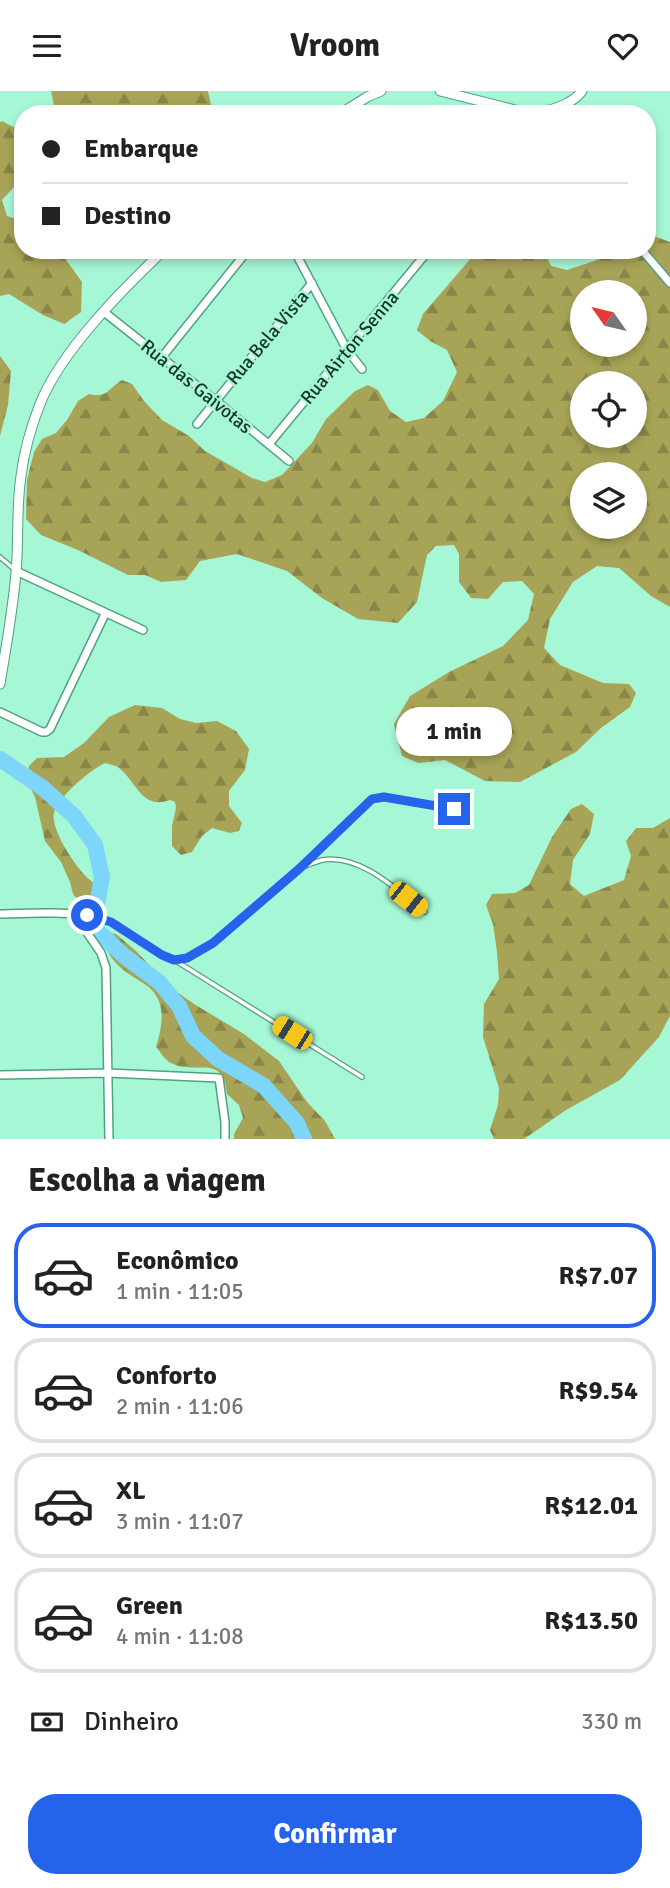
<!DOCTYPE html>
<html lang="pt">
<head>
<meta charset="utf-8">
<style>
  body { margin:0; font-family:Signika,sans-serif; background:#f2f2f2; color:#222; height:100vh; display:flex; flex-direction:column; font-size:26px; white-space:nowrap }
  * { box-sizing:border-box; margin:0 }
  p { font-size:23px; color:#767676 }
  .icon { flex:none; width:38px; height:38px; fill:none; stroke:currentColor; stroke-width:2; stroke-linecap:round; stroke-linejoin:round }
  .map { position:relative; height:1048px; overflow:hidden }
  .side { display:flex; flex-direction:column; background:#fff; flex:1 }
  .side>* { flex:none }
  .banner { position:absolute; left:14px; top:14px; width:642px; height:154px; border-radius:28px; box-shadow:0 4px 10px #0003; display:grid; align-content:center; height:154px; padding:0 28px; background:#fff }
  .needle { width:46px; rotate:304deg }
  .buttons { position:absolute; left:570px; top:189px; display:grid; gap:14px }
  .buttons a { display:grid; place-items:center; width:77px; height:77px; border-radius:50%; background:#fff; box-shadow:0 4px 10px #0003; font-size:35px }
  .end { position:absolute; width:32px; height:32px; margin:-16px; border:9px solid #2563eb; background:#fff; box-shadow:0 0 0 4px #fff }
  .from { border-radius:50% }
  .bubble { position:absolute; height:49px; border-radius:24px; background:#fff; box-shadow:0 4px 10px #0003; font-size:23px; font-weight:700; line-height:49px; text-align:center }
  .car { position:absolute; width:21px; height:42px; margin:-21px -10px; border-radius:9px; box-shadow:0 0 5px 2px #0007; background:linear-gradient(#f5c518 24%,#345 0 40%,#f5c518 0 76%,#345 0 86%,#f5c518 0) }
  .banner b { display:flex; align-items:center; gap:24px; height:66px; font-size:26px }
  .banner b+b { border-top:2px solid #e0e0e0 }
  .banner i { width:18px; height:18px; background:#222 }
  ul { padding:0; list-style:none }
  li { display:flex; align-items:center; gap:21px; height:105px; margin:0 14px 10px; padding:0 14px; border:4px solid #e0e0e0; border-radius:28px }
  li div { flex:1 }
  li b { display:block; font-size:26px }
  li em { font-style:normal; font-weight:700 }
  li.active { border-color:#2563eb }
  li>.icon { width:63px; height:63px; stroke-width:1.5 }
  h2 { padding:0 28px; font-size:32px; line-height:84px }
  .pay { display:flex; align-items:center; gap:18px; height:77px; padding:0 28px; font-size:26px }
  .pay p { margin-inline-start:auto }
  .button { display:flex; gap:14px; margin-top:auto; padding:14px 28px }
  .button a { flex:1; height:80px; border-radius:28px; background:#2563eb; color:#fff; font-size:28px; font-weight:700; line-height:80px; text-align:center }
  header { display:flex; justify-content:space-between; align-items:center; height:91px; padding:0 28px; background:#fff; font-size:32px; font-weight:700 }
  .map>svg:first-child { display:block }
</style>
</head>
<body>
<header><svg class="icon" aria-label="menu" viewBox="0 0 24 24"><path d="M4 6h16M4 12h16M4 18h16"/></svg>Vroom<svg class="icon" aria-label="heart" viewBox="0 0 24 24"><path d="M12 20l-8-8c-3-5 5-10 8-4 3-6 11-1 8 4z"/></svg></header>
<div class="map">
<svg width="670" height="1048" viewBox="0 0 670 1048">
  <defs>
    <pattern id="forest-firs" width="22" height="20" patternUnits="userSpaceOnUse" patternTransform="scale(1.75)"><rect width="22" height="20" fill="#a8a457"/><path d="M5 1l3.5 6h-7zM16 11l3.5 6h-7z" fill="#888648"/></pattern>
  </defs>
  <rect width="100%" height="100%" fill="#a6f7d5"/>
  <g fill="url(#forest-firs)" fill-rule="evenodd">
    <polygon points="51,0 208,0 213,23 54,23 55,19"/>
    <polygon points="2,30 23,41 23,98 14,96 2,109 7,125 23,130 23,159 59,159 82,191 81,221 64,233 43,224 9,203 0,205 0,31"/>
    <path d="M648,143L670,151V516L651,505L619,477L597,475L573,491L550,528L544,557L560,574L603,592L629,593L636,602L630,616L601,637L576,661L520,691L485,690L445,669L418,672L402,665L394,633L410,605L449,581L503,555L528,529L534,503L522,490L503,491L488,508L471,507L459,491V463L454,454L436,455L427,464L417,511L398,532L358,528L322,507L287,480L237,463L200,470L186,489L161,491L145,484H128L78,459L41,444L26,428L27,389L34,361L42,348L56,342L67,329L78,310L89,303C108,308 108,297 122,289L132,293L144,310L162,329L189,345L205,360L252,387L265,391L282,384L312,352L326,328L355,300L368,294L378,299L390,320L406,331L424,327L443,310L457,281L447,259L430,250L417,239L423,223L478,159H548L546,164L551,175L567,179L597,169L608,159H648ZM583,201H635V254H583ZM583,292H635V345H583ZM583,383H635V436H583Z"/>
    <polygon points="0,265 11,280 8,314 0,345"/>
    <path d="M135,614L162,617L180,628L196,632L217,630L236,640L249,658L245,679L229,700V715L242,732L239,740L230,742L212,737L202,745L192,761L181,764L172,755V735L176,717L175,711L170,709C140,720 136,687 116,675C115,675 106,672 105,672C90,679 59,705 54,722C50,738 77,779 90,789C94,793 99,796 103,799L104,806L100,812L90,814L81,812L73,803L70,791L61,771L45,750L35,706L27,690L29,675L37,667L64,666L84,652L109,626Z"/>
    <polygon points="582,713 594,723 590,743 573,769 570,793 584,805 624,789 631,765 626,750 636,737 653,737 670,727 670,925 659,946 620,989 566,1019 524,1048 494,1048 490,1039 498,1014 499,997 483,946 484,913 499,888 497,861 493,833 486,814 492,803 515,802 529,794 552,746 571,718"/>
    <path d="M109,842L116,843L136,860L170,896L194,913L244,943L279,970L307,1011L325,1030L335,1048H234V1043L243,1027L239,1014L227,1003C223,961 196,985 171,972C165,969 161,962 156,956C163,934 167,909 146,894C134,886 120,879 111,866C108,862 107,856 105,851Z"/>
  </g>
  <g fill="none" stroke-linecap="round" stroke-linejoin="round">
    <polyline stroke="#7cd6f9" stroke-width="16" points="0,668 43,697 74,725 95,754 102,786 94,831 99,841 124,865 159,891 179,915 193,945 218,968 264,995 297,1032 304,1048"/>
    <g stroke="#50a182" stroke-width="6">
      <g id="service">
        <polyline points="0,466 14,478"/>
        <path d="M301,777C307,774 315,771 322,769C360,762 398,800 425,821"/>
        <polyline points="102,827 111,831 162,864 174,869 187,867 213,852 299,777 372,708 385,706 454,718"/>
        <polyline points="176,870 362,986"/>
      </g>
    </g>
    <g stroke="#50a182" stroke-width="10">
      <g id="minor">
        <polyline points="294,159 347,259 362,278"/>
        <polyline points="642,159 670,192"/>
        <polyline points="104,221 215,309 289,370"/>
        <polyline points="162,266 248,159"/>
        <polyline points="197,333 312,192"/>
        <polyline points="269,353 429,159"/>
        <polyline points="16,480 143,539"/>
        <polyline points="0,621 42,641 46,641 50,638 105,523"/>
        <path d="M0,823C33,822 68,820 100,827"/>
        <polyline points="75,824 101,862 106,877 109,1048"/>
        <polyline points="0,984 108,982 219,987 225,1031 225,1048"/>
      </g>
    </g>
    <g stroke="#50a182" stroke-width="11">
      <g id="tertiary">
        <polyline points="440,0 531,23"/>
        <polyline points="340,23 367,6 381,0"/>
        <path d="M538,23C553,18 573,13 582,0"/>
        <path d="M0,593C6,556 13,519 16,481C19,450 16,417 21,385C24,361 31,336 40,313C61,260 123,198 164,159"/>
      </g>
    </g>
    <use href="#service" stroke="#fff" stroke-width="3.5"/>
    <use href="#minor" stroke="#fff" stroke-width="7"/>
    <use href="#tertiary" stroke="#fff" stroke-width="9"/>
  </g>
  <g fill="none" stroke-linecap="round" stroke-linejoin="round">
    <polyline stroke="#2563eb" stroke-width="9" points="87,824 111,831 162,864 174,869 187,867 213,852 299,778 372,708 384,706 454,718"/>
  </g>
  <g text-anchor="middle" stroke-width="5" stroke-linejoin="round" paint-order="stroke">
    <g font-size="19" fill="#133528" stroke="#a6f7d5">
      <text transform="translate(267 246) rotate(-50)" y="7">Rua Bela Vista</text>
      <text transform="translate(349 256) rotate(-50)" y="7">Rua Airton Senna</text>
      <text transform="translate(197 295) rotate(39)" y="7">Rua das Gaivotas</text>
    </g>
  </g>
</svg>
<div class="buttons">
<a><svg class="needle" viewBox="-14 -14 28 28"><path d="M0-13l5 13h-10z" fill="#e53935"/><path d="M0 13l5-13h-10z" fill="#767676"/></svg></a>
<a><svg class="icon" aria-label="locate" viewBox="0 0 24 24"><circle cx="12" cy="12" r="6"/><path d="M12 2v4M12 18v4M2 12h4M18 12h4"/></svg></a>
<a><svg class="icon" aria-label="layers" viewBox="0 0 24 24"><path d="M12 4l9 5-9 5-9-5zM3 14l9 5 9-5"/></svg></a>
</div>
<i class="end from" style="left:87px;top:824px"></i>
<i class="end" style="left:454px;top:718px"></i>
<div class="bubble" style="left:396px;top:616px;width:116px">1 min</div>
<i class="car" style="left:408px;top:808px;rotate:128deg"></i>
<i class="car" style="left:292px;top:942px;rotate:302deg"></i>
<div class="banner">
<b><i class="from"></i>Embarque</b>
<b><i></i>Destino</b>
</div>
</div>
<section class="side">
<h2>Escolha a viagem</h2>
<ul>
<li class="active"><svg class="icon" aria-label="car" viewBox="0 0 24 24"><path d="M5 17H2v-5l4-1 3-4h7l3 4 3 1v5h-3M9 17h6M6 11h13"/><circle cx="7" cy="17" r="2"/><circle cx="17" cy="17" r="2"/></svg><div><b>Econômico</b><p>1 min · 11:05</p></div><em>R$7.07</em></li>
<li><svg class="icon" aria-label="car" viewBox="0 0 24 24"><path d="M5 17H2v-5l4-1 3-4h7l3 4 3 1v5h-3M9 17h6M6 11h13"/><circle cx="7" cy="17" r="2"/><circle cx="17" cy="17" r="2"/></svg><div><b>Conforto</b><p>2 min · 11:06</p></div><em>R$9.54</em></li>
<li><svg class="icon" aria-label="car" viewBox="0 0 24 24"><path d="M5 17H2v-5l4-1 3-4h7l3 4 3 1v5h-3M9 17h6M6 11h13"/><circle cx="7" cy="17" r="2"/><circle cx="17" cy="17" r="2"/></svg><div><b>XL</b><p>3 min · 11:07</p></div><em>R$12.01</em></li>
<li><svg class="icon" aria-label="car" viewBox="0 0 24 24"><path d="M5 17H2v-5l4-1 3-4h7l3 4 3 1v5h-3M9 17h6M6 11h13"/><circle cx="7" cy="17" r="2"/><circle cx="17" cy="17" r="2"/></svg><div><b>Green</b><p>4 min · 11:08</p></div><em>R$13.50</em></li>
</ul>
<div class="pay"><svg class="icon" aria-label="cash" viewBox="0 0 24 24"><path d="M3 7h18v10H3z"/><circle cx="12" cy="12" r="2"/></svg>Dinheiro<p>330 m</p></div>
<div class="button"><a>Confirmar</a></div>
</section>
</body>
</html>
